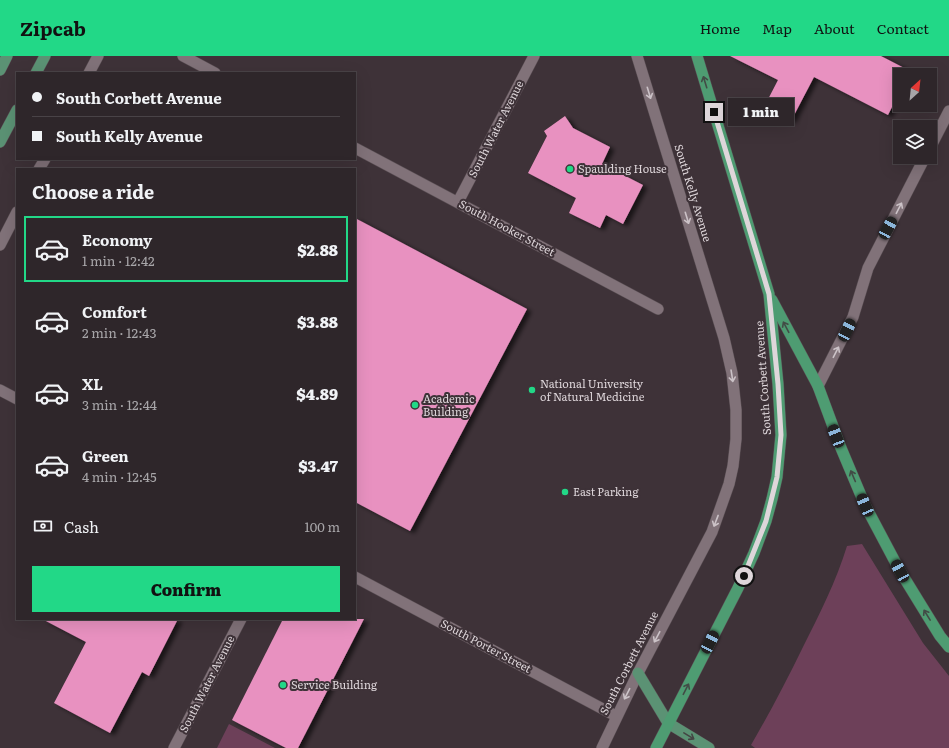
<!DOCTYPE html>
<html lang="en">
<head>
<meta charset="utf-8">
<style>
  body { margin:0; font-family:Literata,serif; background:#3a3236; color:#f1f3f6; height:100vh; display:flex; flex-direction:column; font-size:15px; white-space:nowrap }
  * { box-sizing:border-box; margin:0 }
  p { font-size:13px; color:#a7a5a8 }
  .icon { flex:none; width:22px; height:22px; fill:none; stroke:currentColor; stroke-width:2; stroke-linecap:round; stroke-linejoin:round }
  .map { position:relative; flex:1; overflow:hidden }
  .sheet { position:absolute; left:16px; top:112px; width:340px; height:452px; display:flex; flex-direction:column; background:#2e262a; border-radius:0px; box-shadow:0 4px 16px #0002,0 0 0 1px #494347 }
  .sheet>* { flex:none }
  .hud { position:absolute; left:16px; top:16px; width:340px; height:88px; border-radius:0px; box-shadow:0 4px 16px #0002,0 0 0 1px #494347; display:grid; align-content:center; height:88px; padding:0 16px; background:#2e262a }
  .needle { width:26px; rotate:27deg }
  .tools { position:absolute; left:893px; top:12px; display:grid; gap:8px }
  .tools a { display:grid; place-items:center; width:44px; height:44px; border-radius:0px; background:#2e262a; box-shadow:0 4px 16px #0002,0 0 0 1px #494347; font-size:20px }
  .end { position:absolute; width:18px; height:18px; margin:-9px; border:5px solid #ded6da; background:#111; box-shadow:0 0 0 2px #111 }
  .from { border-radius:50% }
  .bubble { position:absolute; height:28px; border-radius:0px; background:#2e262a; box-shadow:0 4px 16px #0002,0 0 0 1px #494347; font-size:13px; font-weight:800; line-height:28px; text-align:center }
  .car { position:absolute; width:12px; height:24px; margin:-12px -6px; border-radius:5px; box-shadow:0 0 3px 1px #0007; background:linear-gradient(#222 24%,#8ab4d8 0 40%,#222 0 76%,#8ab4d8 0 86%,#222 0) }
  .hud b { display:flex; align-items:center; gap:14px; height:38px; font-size:15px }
  .hud b+b { border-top:1px solid #494347 }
  .hud i { width:10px; height:10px; background:#f1f3f6 }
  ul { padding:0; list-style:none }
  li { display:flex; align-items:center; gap:12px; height:66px; margin:0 8px 6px; padding:0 8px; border:2px solid transparent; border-radius:0px }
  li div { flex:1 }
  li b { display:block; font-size:15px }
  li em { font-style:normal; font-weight:800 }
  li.on { border-color:#22d887 }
  li>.icon { width:36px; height:36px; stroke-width:1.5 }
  h2 { padding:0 16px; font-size:18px; line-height:48px }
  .pay { display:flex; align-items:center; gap:10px; height:44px; padding:0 16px; font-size:15px }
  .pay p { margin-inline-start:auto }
  .primary-button { display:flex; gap:8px; margin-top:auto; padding:8px 16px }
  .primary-button a { flex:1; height:46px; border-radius:0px; background:#22d887; color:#111; font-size:16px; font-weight:800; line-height:46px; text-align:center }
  header { display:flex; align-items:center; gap:24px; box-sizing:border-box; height:56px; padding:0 20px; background:#22d887; color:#111 }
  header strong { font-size:19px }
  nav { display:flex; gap:22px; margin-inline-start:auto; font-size:14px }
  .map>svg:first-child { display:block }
</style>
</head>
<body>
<header>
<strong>Zipcab</strong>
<nav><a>Home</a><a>Map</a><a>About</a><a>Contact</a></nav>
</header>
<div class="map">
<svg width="949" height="692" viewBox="0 0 949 692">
  <defs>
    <filter id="shadow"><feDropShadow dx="4.5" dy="2.5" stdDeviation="2" flood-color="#0009"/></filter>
  </defs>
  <rect width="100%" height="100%" fill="#3e3238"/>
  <g fill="#6d4059">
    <path d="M862,488L923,587L949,620V692H755L751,689C769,658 786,626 802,593C819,559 836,526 847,490Z"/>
    <polygon points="229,668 275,692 217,692"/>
  </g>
  <g fill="#e891c0" filter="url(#shadow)">
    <polygon points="730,0 881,0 910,15 908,19 900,19 900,35 888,59 814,21 791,65 764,51 778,24"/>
    <polygon points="565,60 573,72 610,91 602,108 643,129 623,168 606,159 600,172 569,157 576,142 528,117 547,80 544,75"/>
    <polygon points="355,162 527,253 410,475 355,446"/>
    <polygon points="42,563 178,563 149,620 142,616 110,677 54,647 86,586"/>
    <polygon points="283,563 364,563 298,692 286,692 232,664"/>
  </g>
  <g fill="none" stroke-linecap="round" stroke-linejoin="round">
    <g stroke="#594e53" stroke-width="12">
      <g id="minor">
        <polyline points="183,0 215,17"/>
        <polyline points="89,17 98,0"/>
        <polyline points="355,92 658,253"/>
        <polyline points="930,92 949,55"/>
        <polyline points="39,113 45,103"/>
        <polyline points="458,146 534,0"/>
        <polyline points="0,189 17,156"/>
        <polyline points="818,330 853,261 868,212 925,101"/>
        <polyline points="0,334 17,343"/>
        <polyline points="355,521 616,660"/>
        <polyline points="174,692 241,563"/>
        <polyline points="602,692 638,617"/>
      </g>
    </g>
    <g stroke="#594e53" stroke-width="12">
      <polyline id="tertiary" points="637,0 724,282 732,317 736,354 736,383 733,410 729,428 712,476 638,617"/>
    </g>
    <g stroke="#594e53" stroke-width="12">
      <g id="primary">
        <polyline points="0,14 7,0"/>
        <polyline points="36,17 45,0"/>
        <polyline points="0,86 17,54"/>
        <polyline points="638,617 668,667 709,692"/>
      </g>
    </g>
    <g stroke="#594e53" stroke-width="12">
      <g id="trunk">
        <polyline points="772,244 818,330 841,392 865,449 900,515 940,580 949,591"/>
        <polyline points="656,692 738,532 754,497 766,465 772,443 777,421 781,379 778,328 769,238 697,0"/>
      </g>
    </g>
    <use href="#minor" stroke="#817279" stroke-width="11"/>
    <use href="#tertiary" stroke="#817279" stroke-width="11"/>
    <use href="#primary" stroke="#5b9274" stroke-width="11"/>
    <use href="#trunk" stroke="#4e9c72" stroke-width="11"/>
  </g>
  <defs><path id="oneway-shaft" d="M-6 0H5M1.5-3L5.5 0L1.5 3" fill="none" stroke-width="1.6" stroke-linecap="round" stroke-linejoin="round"/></defs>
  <g stroke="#424c46">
    <use href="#oneway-shaft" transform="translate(705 26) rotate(-107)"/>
    <use href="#oneway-shaft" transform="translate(786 271) rotate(-118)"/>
    <use href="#oneway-shaft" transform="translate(853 420) rotate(-113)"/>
    <use href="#oneway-shaft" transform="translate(927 559) rotate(-122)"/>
    <use href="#oneway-shaft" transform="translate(686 633) rotate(-63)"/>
  </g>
  <g stroke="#cbc2c7">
    <use href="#oneway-shaft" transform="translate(649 37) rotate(73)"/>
    <use href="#oneway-shaft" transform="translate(899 152) rotate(-63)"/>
    <use href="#oneway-shaft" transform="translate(687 162) rotate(73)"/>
    <use href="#oneway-shaft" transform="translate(836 296) rotate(-63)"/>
    <use href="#oneway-shaft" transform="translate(732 320) rotate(81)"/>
    <use href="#oneway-shaft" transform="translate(716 465) rotate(111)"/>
    <use href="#oneway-shaft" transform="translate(657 581) rotate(118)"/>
    <use href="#oneway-shaft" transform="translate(627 638) rotate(117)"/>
  </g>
  <use stroke="#444544" href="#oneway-shaft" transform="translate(689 680) rotate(31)"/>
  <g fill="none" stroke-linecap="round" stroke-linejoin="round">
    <polyline stroke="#ded6da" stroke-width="5" points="714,56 769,238 778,328 781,379 777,421 766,465 744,520"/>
  </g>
  <g fill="#22d887" stroke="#3e3238" stroke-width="1.5">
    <circle cx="570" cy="113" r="4"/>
    <circle cx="532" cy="334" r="4"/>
    <circle cx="415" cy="349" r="4"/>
    <circle cx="565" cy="436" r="4"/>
    <circle cx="283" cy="629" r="4"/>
  </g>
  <g text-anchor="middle" stroke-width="4" stroke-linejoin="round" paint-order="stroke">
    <g font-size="11" fill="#ded6da" stroke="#3e3238">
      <text transform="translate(496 73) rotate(-63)" y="4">South Water Avenue</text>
      <text transform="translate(693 137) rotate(73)" y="4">South Kelly Avenue</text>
      <text transform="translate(507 172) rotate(28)" y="4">South Hooker Street</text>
      <text transform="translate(763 322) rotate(-94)" y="4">South Corbett Avenue</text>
      <text transform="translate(486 590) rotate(28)" y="4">South Porter Street</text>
      <text transform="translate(629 607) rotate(-63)" y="4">South Corbett Avenue</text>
      <text transform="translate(207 628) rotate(-63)" y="4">South Water Avenue</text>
    </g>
    <g font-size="11" fill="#ded6da" stroke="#3e3238" text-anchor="start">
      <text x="578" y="117">Spaulding House</text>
      <text x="540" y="332">National University<tspan x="540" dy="13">of Natural Medicine</tspan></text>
      <text x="423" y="347">Academic<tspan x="423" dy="13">Building</tspan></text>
      <text x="573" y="440">East Parking</text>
      <text x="291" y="633">Service Building</text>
    </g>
  </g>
</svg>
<div class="tools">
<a><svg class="needle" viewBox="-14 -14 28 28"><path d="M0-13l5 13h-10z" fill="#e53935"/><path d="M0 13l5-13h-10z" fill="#a7a5a8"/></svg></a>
<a><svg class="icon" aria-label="layers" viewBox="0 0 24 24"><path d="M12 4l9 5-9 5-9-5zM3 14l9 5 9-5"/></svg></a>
</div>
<i class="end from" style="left:744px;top:520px"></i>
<i class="end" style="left:714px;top:56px"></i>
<div class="bubble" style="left:728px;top:42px;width:66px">1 min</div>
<i class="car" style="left:888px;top:172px;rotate:28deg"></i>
<i class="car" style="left:847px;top:274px;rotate:26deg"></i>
<i class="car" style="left:836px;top:380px;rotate:339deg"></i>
<i class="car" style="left:865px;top:449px;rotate:337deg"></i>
<i class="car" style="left:900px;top:515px;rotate:332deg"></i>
<i class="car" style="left:710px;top:586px;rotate:27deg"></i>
<div class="hud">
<b><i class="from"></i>South Corbett Avenue</b>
<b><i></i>South Kelly Avenue</b>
</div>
<section class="sheet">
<h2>Choose a ride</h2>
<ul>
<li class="on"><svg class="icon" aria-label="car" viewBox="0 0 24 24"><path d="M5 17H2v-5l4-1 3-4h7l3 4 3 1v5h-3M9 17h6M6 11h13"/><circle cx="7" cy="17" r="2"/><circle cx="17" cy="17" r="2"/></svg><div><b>Economy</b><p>1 min · 12:42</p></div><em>$2.88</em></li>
<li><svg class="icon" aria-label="car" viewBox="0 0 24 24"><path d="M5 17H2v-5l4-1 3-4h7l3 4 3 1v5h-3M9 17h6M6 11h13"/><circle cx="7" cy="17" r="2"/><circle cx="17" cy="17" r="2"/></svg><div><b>Comfort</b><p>2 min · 12:43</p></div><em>$3.88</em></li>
<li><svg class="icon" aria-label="car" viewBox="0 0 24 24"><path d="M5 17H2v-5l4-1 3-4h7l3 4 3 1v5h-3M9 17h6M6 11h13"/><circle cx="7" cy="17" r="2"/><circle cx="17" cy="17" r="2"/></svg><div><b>XL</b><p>3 min · 12:44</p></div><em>$4.89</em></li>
<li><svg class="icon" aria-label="car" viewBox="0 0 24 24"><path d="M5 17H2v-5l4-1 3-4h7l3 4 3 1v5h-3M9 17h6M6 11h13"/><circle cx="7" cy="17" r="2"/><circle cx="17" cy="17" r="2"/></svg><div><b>Green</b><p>4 min · 12:45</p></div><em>$3.47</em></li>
</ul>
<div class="pay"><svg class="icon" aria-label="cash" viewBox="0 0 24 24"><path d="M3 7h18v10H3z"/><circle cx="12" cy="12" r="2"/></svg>Cash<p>100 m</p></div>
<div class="primary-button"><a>Confirm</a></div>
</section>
</div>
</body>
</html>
